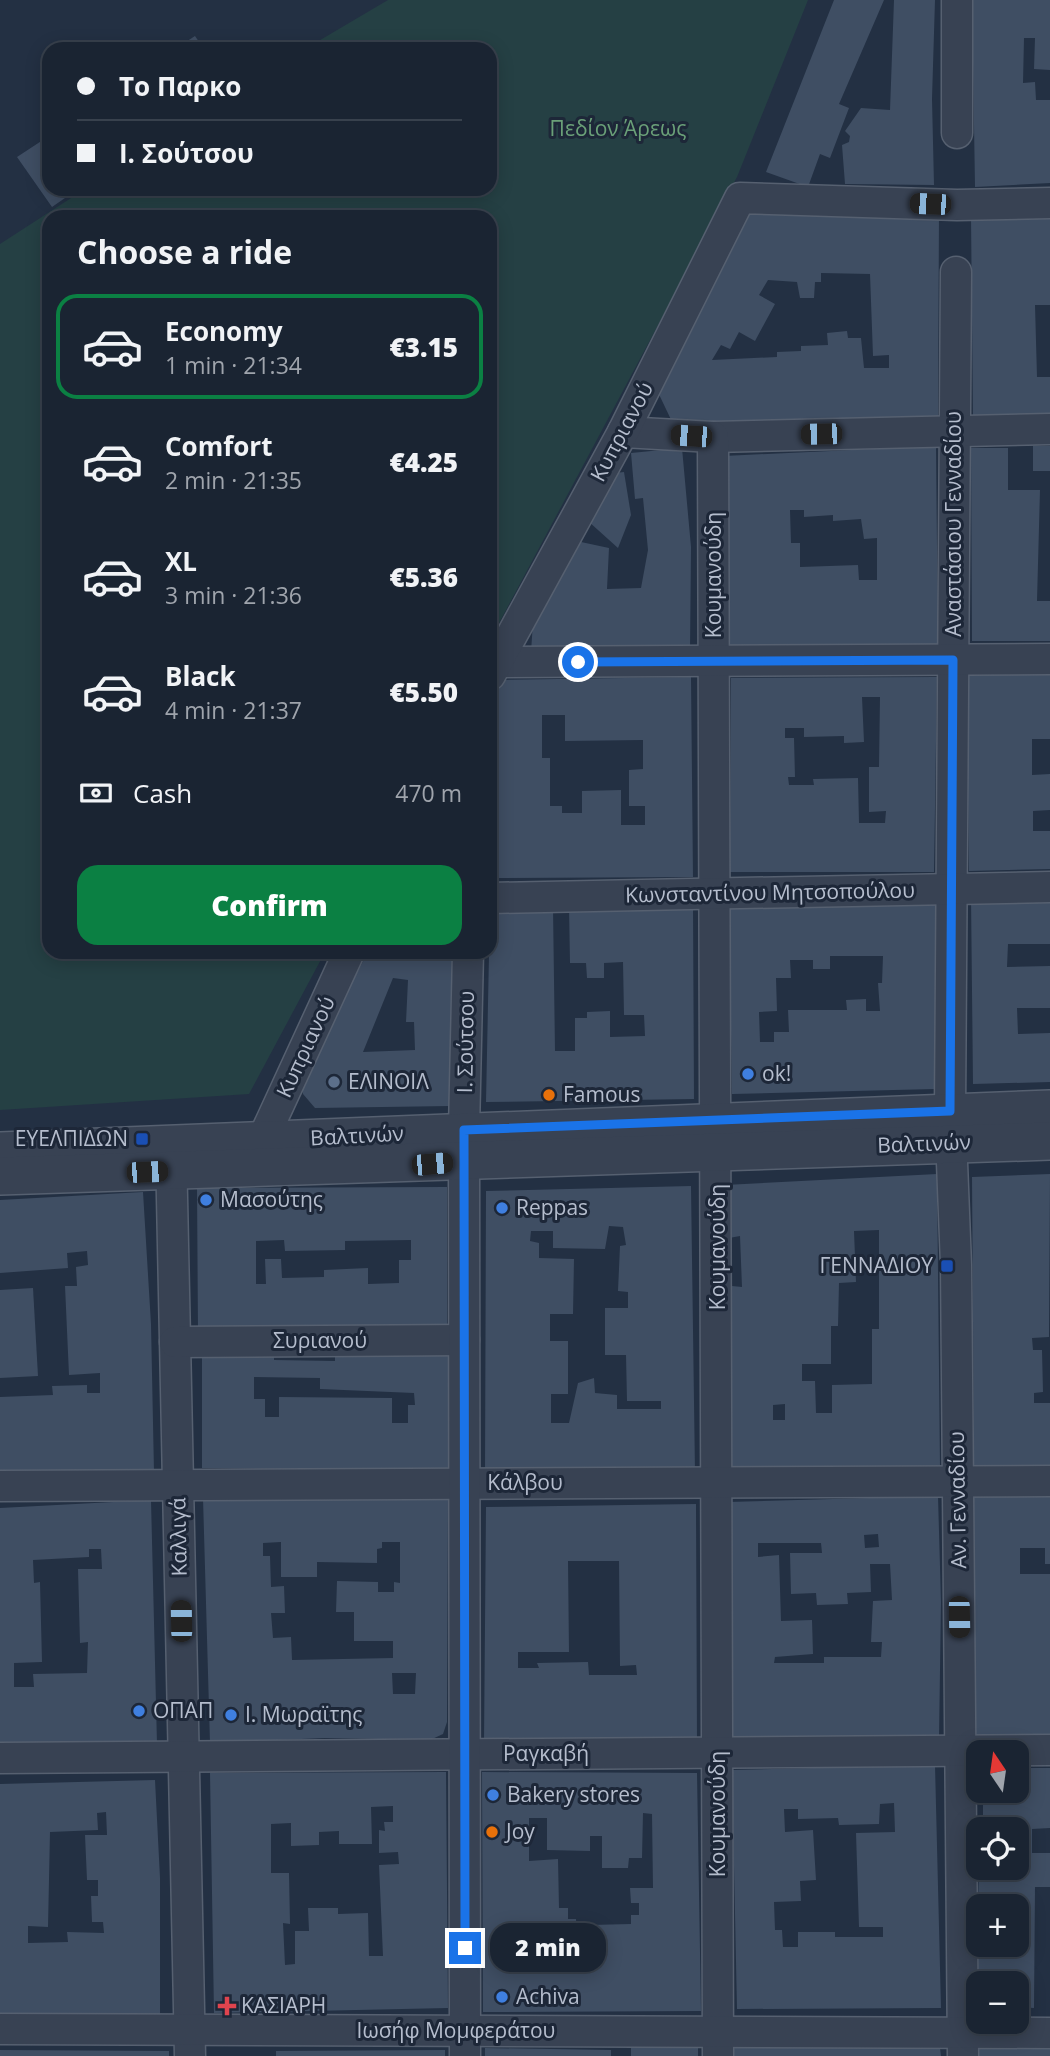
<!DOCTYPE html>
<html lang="en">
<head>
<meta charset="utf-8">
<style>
  body { margin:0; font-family:"Open Sans",sans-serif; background:#27303e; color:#f1f3f6; height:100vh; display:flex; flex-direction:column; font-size:26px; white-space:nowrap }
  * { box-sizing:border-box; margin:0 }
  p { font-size:23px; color:#9fa4ac }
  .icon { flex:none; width:38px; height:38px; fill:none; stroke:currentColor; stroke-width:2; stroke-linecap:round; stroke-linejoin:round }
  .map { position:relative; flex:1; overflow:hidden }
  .sheet { position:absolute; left:42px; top:210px; width:455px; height:749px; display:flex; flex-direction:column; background:#1a2432; border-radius:21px; box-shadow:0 4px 18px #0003,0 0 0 2px #38414d }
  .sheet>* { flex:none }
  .banner { position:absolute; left:42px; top:42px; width:455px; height:154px; border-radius:21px; box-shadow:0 4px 18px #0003,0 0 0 2px #38414d; display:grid; align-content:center; height:154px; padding:0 35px; background:#1a2432 }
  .needle { width:46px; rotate:347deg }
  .fabs { position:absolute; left:966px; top:1740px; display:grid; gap:14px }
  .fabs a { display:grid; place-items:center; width:63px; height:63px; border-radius:14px; background:#1a2432; box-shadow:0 4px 18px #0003,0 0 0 2px #38414d; font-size:35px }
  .end { position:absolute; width:32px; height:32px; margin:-16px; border:9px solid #1a73e8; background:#fff; box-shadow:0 0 0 4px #fff }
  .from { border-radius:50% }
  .bubble { position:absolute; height:49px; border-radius:21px; background:#1a2432; box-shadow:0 4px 18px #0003,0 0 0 2px #38414d; font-size:23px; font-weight:800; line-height:49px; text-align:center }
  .car { position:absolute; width:21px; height:42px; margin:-21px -10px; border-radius:9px; box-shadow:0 0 5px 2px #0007; background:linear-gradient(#222 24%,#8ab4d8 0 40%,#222 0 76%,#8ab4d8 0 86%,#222 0) }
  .banner b { display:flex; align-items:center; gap:24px; height:66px; font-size:26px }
  .banner b+b { border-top:2px solid #38414d }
  .banner i { width:18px; height:18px; background:#f1f3f6 }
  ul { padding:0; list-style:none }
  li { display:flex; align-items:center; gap:21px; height:105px; margin:0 14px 10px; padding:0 21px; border:4px solid transparent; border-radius:21px }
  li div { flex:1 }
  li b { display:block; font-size:26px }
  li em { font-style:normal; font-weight:800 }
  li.selected { border-color:#0b8043 }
  li>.icon { width:63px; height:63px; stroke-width:1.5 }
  h2 { padding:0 35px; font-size:32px; line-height:84px }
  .pay { display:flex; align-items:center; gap:18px; height:77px; padding:0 35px; font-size:26px }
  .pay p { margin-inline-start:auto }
  .primary-button { display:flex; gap:14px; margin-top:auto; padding:14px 35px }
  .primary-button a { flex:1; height:80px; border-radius:21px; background:#0b8043; color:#fff; font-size:28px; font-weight:800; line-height:80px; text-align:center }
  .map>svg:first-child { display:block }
</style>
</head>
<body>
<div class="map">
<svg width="1050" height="2056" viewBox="0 0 1050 2056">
  <rect width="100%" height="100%" fill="#233043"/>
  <polygon fill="#254044" points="388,0 808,0 737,177 490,640 490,217 49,217 49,952 325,952 249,1094 0,1110 0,244 85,189 490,189 490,49 305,49"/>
  <g fill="#3f4e63" fill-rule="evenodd">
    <polygon points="834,0 884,0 839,104 849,108 830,158 820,154 808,187 766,172"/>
    <polygon points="894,0 935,0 932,99 934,185 845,184 842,145 849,142 850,136 845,131 861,108 890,110"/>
    <polygon points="972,0 1050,0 1050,70 1034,69 1035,38 1024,38 1023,83 1035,82 1036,100 1050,100 1050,183 975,187"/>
    <polygon points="195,36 204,49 175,49"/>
    <polygon points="49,136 49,189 78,189 52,207 17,157"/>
    <path d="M745,209L939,213L938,419L675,428L655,386ZM821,273L870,274L873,356L889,355V368H864L861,338H848L847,331L827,333L828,345L801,346V351L777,352V357L712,360L721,345L730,349L739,332L755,341L775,304L759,295L768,280L797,282L800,298H814L815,282H821Z"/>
    <polygon points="971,216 1050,216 1050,305 1035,305 1037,377 1050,377 1050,416 973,419"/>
    <path d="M936,446L938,646L726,649L724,456ZM790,510H804V517L833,515V521L861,519L864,539L877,538V580H859L858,565L800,567V543H791Z"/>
    <rect x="1033" y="446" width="17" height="25"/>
    <polygon points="682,448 691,547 690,652 531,652 533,622 581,542 609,548 607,589 641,588 648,550 643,498 635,499 631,453"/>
    <polygon points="971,448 1008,448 1008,490 1040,490 1037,601 1050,601 1050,641 972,641"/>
    <polygon points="624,472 631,515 618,548 588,521 615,473"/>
    <polygon points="1050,669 1050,739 1032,739 1032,775 1050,774 1050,810 1033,811 1033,831 1050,831 1050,869 969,871 967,671"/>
    <path d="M691,677L693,877L490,878V701L499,680ZM542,715H565V741L643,740V769L629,770V806H645V825H621V790L582,791V813H562V806H550V758H542Z"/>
    <path d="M937,677L934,872H730L731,678ZM862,697H880L879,767H869V812L886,811L885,823H859L858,778L813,779L814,785H789L788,777H795L794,738H785V728H804V737L844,736V743L864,742Z"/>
    <polygon points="971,897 1050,898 1050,944 1008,944 1007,967 1050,966 1050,1008 1017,1008 1018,1034 1050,1033 1050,1082 973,1084"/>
    <path d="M936,899L935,1089L732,1094L729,903ZM830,956H883L882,983H878L880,1011H866V999L846,1000L847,1010H788L789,1032H774V1042H760L759,1012L777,1011L776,978H791L790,960H813V969H830Z"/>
    <polygon points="693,904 694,1099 486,1102 490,906 553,907 555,1051 575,1051 575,1018 587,1018 587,1012 610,1011 610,1037 645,1036 644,1015 624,1015 623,962 604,963 604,978 587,978 586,963 570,963 569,906"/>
    <path d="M368,952H454L450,1049L451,1106L315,1108L303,1094L300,1081ZM393,978L408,980L406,1022H414L415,1050L363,1052Z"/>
    <path d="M937,1174L940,1467L732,1468V1286L742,1287L740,1236L729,1238L725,1185ZM879,1230V1329H872V1384L832,1385V1413H816L815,1381H802V1364H831V1326H838L839,1283L856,1282L854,1231ZM785,1404V1420H773V1405Z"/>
    <polygon points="1050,1174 1049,1337 1032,1338 1033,1350 1042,1350 1043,1392 1034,1393 1034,1403 1050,1403 1050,1465 974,1466 972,1177"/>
    <path d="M691,1186L695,1473H485L486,1191ZM609,1226L623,1227L626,1245L620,1246L618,1291L628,1292V1308H605V1355H626L627,1401H661V1409H617V1395L595,1393L594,1378L578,1383L569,1423H551V1394H568V1341H550V1314H573L574,1259L539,1258V1243L530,1241L531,1231H553V1248L605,1249Z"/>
    <path d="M447,1187V1328L198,1333L197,1188ZM284,1240L285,1251L345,1250V1241L411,1240V1260H399V1283L368,1284V1268L324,1270V1277L282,1278L281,1259H265L266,1284H256V1241Z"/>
    <polygon points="143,1192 151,1324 154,1472 0,1479 0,1397 53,1395 52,1386 87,1385 87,1393 100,1393 100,1373 69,1375 65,1286 77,1286 76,1267 88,1265 87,1251 67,1253 68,1268 0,1273 0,1200"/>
    <polygon points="33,1288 38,1376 0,1378 0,1290"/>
    <path d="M449,1346L451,1470L202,1468V1349H274V1360L335,1361V1347ZM254,1377L320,1378V1389L414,1393L415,1405H408V1423H392V1398L279,1397V1417H265V1399H254Z"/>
    <polygon points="974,1494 1050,1494 1050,1564 1045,1564 1045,1548 1020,1548 1020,1574 1050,1574 1050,1737 973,1736"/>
    <path d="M938,1496L941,1602L939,1738L730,1736L728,1502ZM878,1534L879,1547L865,1548L864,1535ZM758,1543H821L822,1553H790L791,1594L816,1593L817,1605L848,1604L847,1593L871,1592L870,1564H890L892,1600L873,1601L871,1642H882L881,1657H824V1663H774L775,1657L813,1654L812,1620L781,1621L779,1555L758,1557Z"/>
    <path d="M203,1498L448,1499L447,1722L443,1734L430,1740L325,1738L210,1743ZM281,1542V1577H317V1562L377,1563V1549L382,1548V1542H400V1583L394,1582V1592H378V1582L337,1581L336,1612H354V1641H393V1658L292,1660L291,1637L273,1638L271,1613H285L284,1586L271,1587L270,1556H263V1543ZM392,1673H416L415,1694H393Z"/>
    <path d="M151,1500L157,1744L0,1747V1508ZM89,1549H101L102,1569H78L80,1643L88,1642L87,1673L33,1674L34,1687H14V1663L42,1662L40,1582L34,1583L33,1560L89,1557Z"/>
    <path d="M696,1504L697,1742H484L486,1507ZM568,1561H619L620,1666L636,1665L637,1675H589L588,1662L537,1663L539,1668H518V1652H569Z"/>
    <path d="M935,1765L941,2008L737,2009L732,1770ZM894,1803L895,1832L856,1833L859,1927H883V1937H835V1932H798V1947H783L782,1930H775L774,1902L801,1901L800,1881L816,1880L813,1830L785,1832L784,1809H798V1819L838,1818L839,1825L879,1824L880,1804Z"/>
    <polygon points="1017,1768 1050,1768 1050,1828 1032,1829 1032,1853 1050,1853 1050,1887 1035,1887 1034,2008 1017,2007 1017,1983 978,1983 978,1944 1017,1944 1017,1906 978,1906 979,1867 1017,1867 1017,1829 990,1829 990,1817 983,1818 983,1790 1017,1790"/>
    <path d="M446,1772L448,2008L214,2013L210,1773ZM393,1806V1822H384L385,1831L379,1830V1853L398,1852L399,1864L379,1865L383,1956H369L368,1913L338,1914V1908H308L309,1931H295V1964L285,1965L283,1923L290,1924L289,1873H271V1824L291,1823V1846L319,1845V1832L339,1831V1844H372L371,1807Z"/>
    <path d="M482,1772L697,1773L701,2011L483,2012ZM643,1813L652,1814L653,1888H630L631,1903H639V1915H631V1924L590,1925V1943H596V1952H565L564,1943L577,1942L576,1919H568V1908H559L558,1859L529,1861V1818H547V1850L590,1851V1836H602V1868H628L629,1858H642Z"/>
    <path d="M155,1780L160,1878V2014L0,2015V1784ZM106,1812L107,1835H85L87,1880H98V1896H91L92,1922H103L104,1933L67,1932L68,1942L28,1943V1926L48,1927L50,1832L98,1830L97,1813Z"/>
    <polygon points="975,2045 1050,2047 1050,2056 975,2056"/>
    <rect x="631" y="2046" width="67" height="10"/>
    <polygon points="731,2046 940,2048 941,2056 731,2056"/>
    <polygon points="485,2048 611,2050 611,2056 485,2056"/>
    <polygon points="0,2050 169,2051 169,2056 0,2056"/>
    <polygon points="445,2050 445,2056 276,2056 276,2051"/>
  </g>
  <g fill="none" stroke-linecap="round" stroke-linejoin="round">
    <g stroke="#566070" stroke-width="33">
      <g id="minor">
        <polyline points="957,0 957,133"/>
        <polyline points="956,272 950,1111 956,1265 963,2056"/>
        <polyline points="623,432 713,437 1050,429"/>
        <polyline points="713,437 718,2056"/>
        <polyline points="496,662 1050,659"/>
        <polyline points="490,675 623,432 740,198 957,205 1050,203"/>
        <polyline points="490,898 1050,887"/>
        <polyline points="262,1141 349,952"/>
        <polyline points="171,1150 190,2056"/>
        <polyline points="175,1342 464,1340"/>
        <polyline points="0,1486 1050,1481"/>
        <polyline points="0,1758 1050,1750"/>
        <polyline points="0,2029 1050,2033"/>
        <polyline points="465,2056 464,1130 468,952"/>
      </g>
    </g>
    <g stroke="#566070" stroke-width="40">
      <g id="tertiary">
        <polyline points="0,1151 1050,1109"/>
        <polyline points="0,1176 1050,1141"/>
      </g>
    </g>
    <use href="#minor" stroke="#384253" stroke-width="30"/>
    <use href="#tertiary" stroke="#384253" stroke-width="37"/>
  </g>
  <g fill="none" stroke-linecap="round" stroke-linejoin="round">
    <polyline stroke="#1a73e8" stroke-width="9" points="465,1948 464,1130 950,1111 953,660 578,662"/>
  </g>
  <g fill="#3f7fe0" stroke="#1d2738" stroke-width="2.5">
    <circle cx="748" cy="1074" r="7"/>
    <circle cx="206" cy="1200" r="7"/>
    <circle cx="502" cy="1208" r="7"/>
    <circle cx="139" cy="1711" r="7"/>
    <circle cx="231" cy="1715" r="7"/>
    <circle cx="493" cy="1795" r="7"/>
    <circle cx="502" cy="1997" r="7"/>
  </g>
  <circle fill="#5c6f8a" stroke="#1d2738" stroke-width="2.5" cx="334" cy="1082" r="7"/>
  <g fill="#e8710a" stroke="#1d2738" stroke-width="2.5">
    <circle cx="549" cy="1095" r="7"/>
    <circle cx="492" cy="1832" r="7"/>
  </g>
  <g fill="#1a4fb4" stroke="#1d2738" stroke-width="2.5">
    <rect x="135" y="1132" width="14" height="14" rx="3.5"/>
    <rect x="940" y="1259" width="14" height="14" rx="3.5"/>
  </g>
  <path fill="#e0444e" stroke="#1d2738" stroke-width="2.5" d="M223.5 1995.5h7v7h7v7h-7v7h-7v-7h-7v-7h7z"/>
  <g text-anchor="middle" stroke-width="6" stroke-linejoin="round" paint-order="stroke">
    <g font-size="21" fill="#6aa078" stroke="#1d2738">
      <text x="618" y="136">Πεδίον Άρεως</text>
    </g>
    <g font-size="21" fill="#b5bdcd" stroke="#1d2738">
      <text transform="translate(622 432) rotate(-62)" y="7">Κυπριανού</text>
      <text transform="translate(954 524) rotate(-90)" y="7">Αναστάσιου Γενναδίου</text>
      <text transform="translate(714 575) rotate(-90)" y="7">Κουμανούδη</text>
      <text transform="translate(770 893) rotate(-1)" y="7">Κωνσταντίνου Μητσοπούλου</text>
      <text transform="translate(466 1042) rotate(-89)" y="7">Ι. Σούτσου</text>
      <text transform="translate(306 1047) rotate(-65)" y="7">Κυπριανού</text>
      <text transform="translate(357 1136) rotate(-3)" y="7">Βαλτινών</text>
      <text transform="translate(924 1144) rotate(-2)" y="7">Βαλτινών</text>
      <text transform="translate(718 1247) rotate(-90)" y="7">Κουμανούδη</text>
      <text x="320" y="1348">Συριανού</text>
      <text x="525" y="1490">Κάλβου</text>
      <text transform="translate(958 1500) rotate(-91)" y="7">Αν. Γενναδίου</text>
      <text transform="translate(179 1537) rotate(-91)" y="7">Καλλιγά</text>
      <text x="546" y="1761">Ραγκαβή</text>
      <text transform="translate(718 1814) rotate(-90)" y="7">Κουμανούδη</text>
      <text x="456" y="2038">Ιωσήφ Μομφεράτου</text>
    </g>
    <g font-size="21" fill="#b5bdcd" stroke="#1d2738" text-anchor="start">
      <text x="762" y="1081">ok!</text>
      <text x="348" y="1089">ΕΛΙΝΟΙΛ</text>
      <text x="563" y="1102">Famous</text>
      <text x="128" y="1146" text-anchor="end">ΕΥΕΛΠΙΔΩΝ</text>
      <text x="220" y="1207">Μασούτης</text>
      <text x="516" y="1215">Reppas</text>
      <text x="933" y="1273" text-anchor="end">ΓΕΝΝΑΔΙΟΥ</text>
      <text x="153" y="1718">ΟΠΑΠ</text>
      <text x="245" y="1722">Ι. Μωραϊτης</text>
      <text x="507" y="1802">Bakery stores</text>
      <text x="506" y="1839">Joy</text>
      <text x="516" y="2004">Achiva</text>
      <text x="241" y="2013">ΚΑΣΙΑΡΗ</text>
    </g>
  </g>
</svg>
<div class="fabs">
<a><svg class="needle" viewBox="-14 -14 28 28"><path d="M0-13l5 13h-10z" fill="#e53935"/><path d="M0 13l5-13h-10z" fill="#9fa4ac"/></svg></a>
<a><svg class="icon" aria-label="locate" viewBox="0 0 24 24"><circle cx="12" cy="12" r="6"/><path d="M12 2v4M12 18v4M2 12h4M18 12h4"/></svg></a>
<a>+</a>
<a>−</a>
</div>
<i class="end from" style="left:578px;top:662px"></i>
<i class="end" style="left:465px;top:1948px"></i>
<div class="bubble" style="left:490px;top:1923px;width:116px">2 min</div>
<i class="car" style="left:930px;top:204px;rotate:272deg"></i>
<i class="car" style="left:821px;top:434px;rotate:269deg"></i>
<i class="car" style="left:691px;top:436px;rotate:274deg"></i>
<i class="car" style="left:432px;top:1164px;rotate:85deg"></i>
<i class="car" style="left:147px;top:1172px;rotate:88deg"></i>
<i class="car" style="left:959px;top:1617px;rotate:179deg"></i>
<i class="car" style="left:181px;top:1621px;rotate:359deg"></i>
<div class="banner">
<b><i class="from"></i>Το Παρκο</b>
<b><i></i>Ι. Σούτσου</b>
</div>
<section class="sheet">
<h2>Choose a ride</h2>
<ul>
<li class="selected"><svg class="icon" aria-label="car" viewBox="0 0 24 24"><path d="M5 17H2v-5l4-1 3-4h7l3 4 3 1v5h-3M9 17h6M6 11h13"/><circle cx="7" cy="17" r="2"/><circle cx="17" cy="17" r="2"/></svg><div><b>Economy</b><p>1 min · 21:34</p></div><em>€3.15</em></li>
<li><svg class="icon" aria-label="car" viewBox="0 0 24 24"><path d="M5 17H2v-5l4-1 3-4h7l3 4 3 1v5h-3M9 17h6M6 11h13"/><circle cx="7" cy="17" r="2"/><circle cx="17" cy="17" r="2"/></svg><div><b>Comfort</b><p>2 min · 21:35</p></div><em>€4.25</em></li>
<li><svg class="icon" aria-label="car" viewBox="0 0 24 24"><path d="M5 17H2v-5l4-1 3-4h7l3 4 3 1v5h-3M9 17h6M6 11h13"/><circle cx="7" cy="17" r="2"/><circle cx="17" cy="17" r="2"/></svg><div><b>XL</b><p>3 min · 21:36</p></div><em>€5.36</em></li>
<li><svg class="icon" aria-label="car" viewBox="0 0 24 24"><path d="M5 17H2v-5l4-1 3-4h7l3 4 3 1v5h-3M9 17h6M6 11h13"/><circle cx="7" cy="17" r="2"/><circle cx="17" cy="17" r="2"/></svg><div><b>Black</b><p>4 min · 21:37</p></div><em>€5.50</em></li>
</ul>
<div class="pay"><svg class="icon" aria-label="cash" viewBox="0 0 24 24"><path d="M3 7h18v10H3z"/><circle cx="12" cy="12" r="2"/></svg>Cash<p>470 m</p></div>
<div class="primary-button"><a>Confirm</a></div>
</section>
</div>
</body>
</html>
